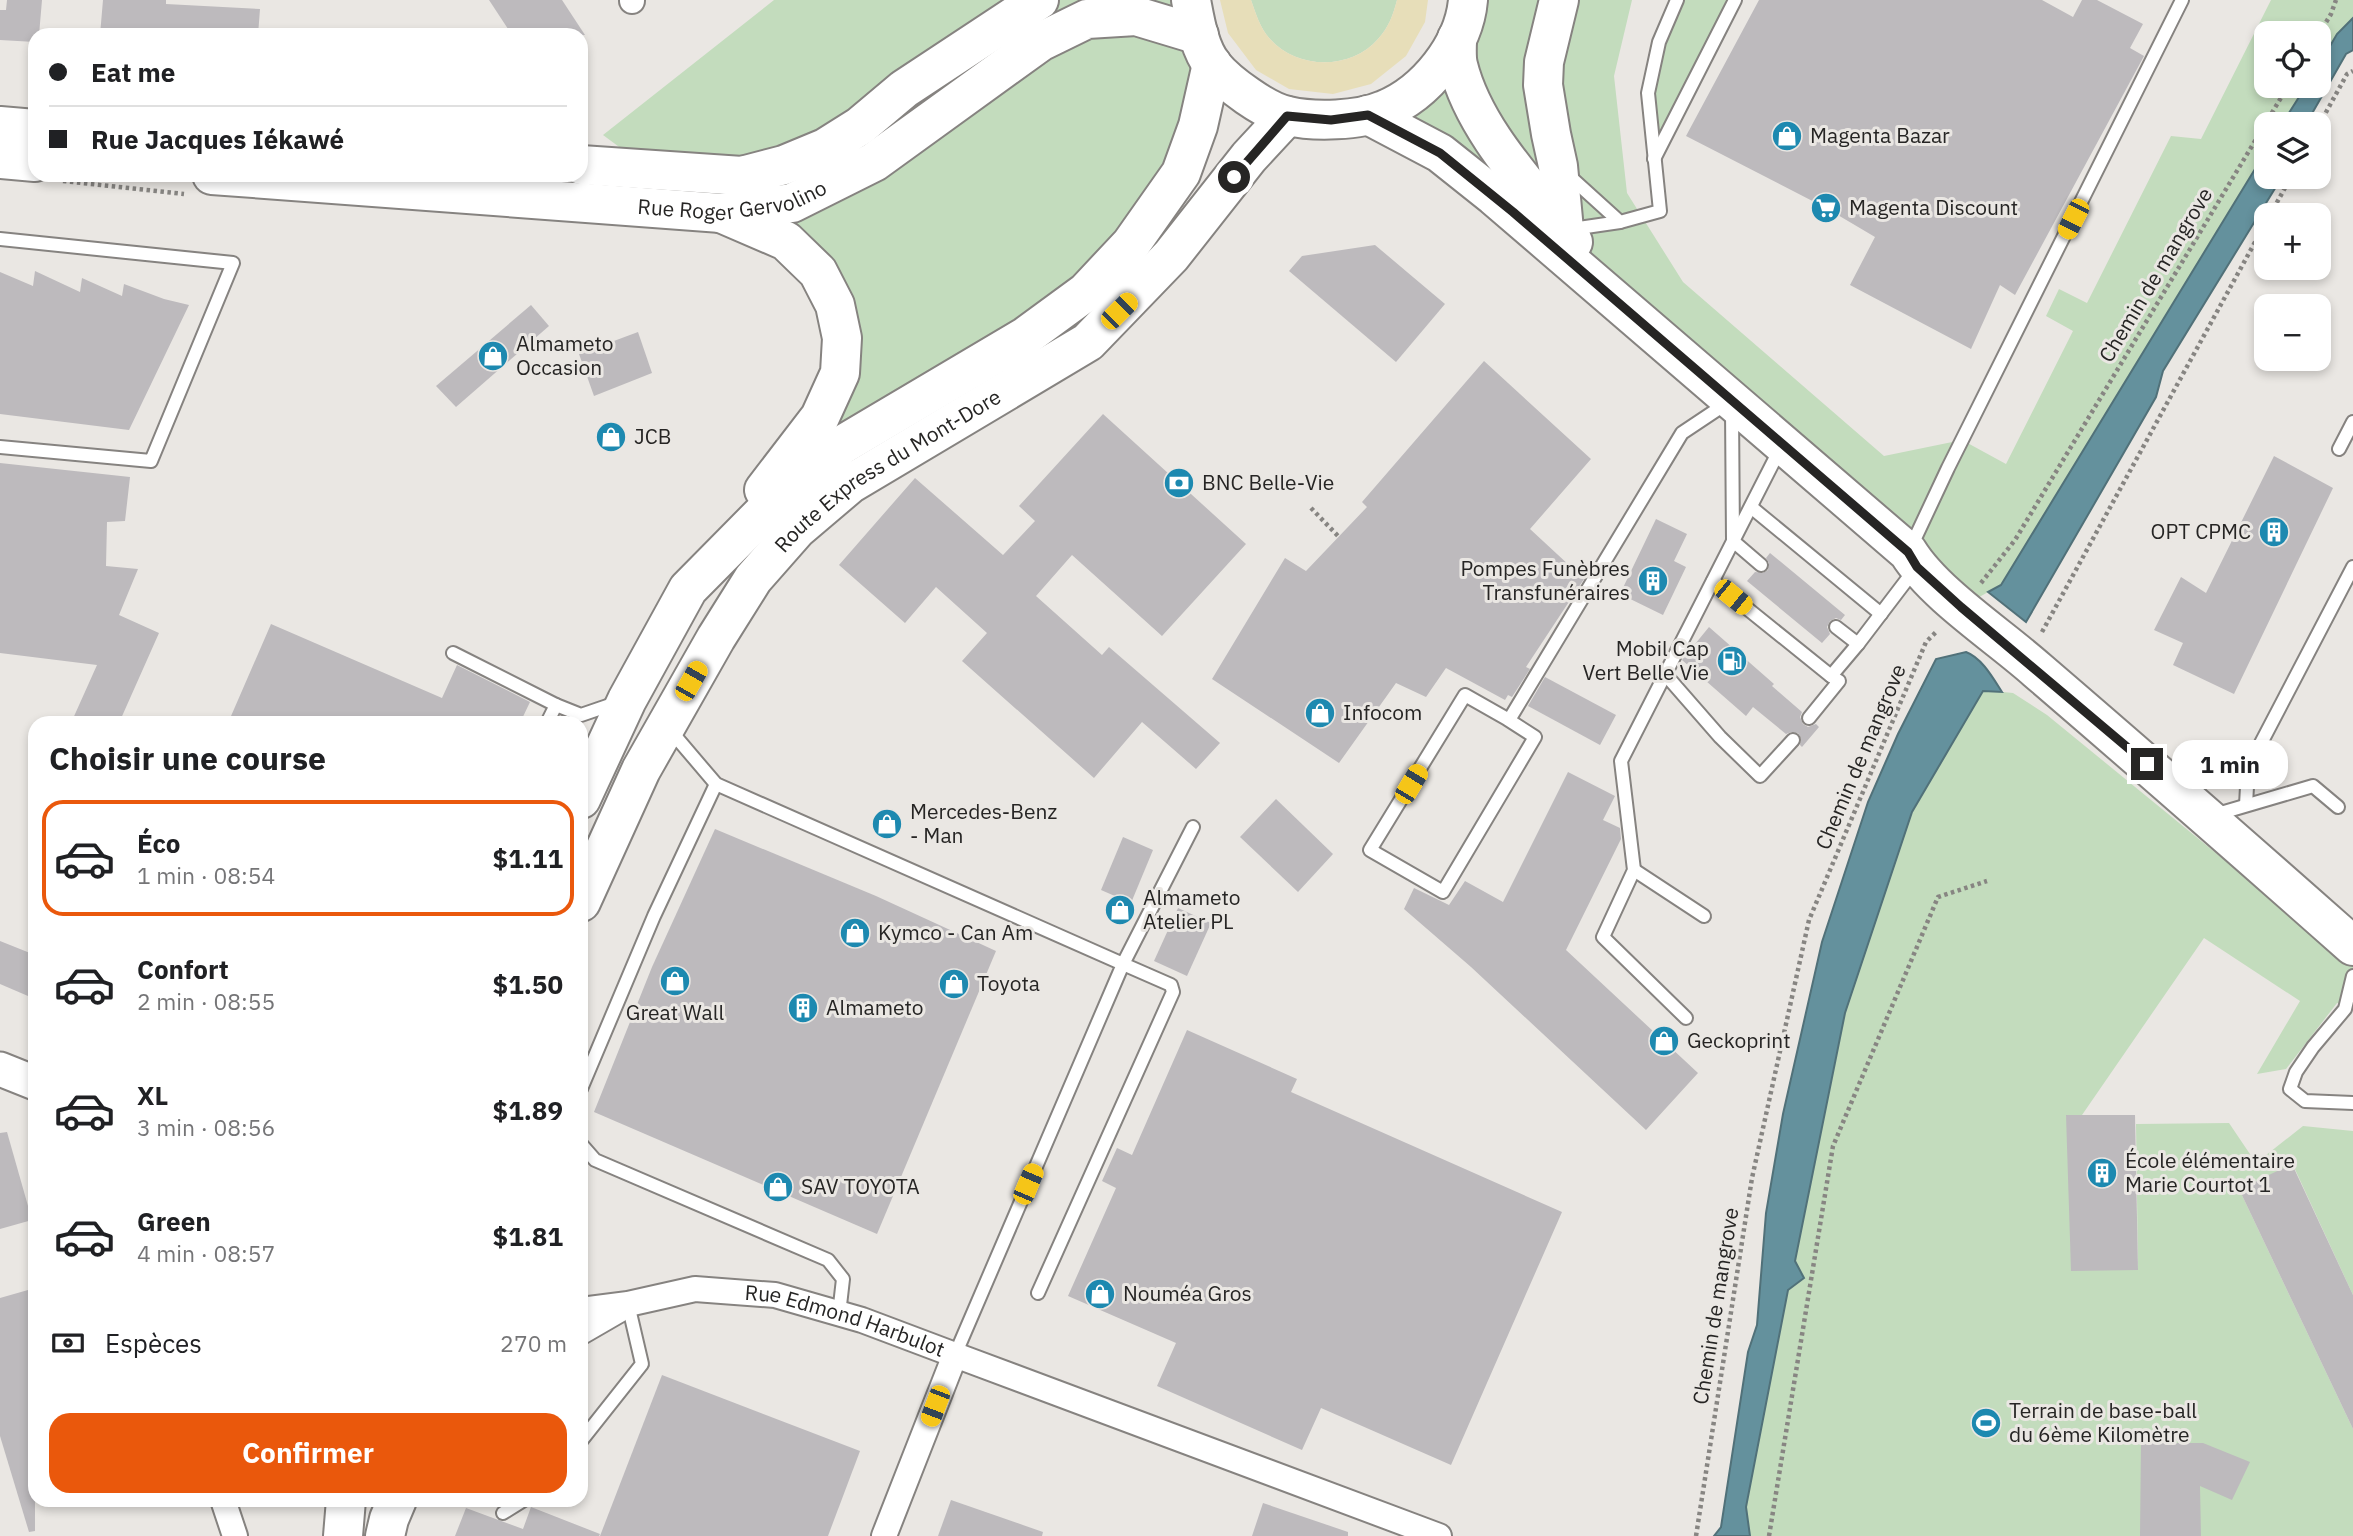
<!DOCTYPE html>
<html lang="fr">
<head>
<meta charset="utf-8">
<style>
  body { margin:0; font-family:"IBM Plex Sans",sans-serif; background:#f6f6f6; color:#202124; height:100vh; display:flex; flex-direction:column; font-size:26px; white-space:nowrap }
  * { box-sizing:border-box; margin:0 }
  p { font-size:23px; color:#757577 }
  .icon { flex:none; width:38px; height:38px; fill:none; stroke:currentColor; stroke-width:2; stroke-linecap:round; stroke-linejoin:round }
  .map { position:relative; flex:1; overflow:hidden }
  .drawer { position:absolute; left:28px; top:716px; width:560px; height:791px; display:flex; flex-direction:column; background:#fff; border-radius:21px; box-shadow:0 4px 10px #0003 }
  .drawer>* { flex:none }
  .top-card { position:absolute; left:28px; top:28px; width:560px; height:154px; border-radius:21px; box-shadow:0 4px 10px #0003; display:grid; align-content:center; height:154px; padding:0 21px; background:#fff }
  .buttons { position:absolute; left:2254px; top:21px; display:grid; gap:14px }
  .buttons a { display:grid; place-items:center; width:77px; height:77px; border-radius:14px; background:#fff; box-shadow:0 4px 10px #0003; font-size:35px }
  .end { position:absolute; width:32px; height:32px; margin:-16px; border:9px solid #262524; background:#fff; box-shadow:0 0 0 4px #fff }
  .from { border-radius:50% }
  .bubble { position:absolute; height:49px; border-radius:21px; background:#fff; box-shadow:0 4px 10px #0003; font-size:23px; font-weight:700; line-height:49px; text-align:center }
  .car { position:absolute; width:21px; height:42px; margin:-21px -10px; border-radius:9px; box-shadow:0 0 5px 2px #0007; background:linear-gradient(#f5c518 24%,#345 0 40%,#f5c518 0 76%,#345 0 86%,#f5c518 0) }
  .top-card b { display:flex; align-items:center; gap:24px; height:66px; font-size:26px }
  .top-card b+b { border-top:2px solid #e0e0e0 }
  .top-card i { width:18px; height:18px; background:#202124 }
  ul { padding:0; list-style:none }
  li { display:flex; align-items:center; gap:21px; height:116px; margin:0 14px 10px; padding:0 7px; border:4px solid transparent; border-radius:21px }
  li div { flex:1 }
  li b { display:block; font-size:26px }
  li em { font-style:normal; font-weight:700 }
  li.active { border-color:#ea580c }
  li>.icon { width:63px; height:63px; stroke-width:1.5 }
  h2 { padding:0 21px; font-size:32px; line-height:84px }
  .pay { display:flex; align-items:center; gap:18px; height:77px; padding:0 21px; font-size:26px }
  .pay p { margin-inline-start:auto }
  .cta { display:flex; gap:14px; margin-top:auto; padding:14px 21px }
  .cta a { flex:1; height:80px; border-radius:21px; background:#ea580c; color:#fff; font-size:28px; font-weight:700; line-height:80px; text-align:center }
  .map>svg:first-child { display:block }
</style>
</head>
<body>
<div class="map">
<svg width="2353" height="1536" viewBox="0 0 2353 1536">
  <rect width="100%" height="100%" fill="#eae7e3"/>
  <g fill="#c3dcbd">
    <polygon points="774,0 1191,0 1212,64 1131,244 842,445 820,417 835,305 721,213 212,175 581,175 649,169 603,135"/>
    <path d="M1251,0H1397C1393,15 1389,27 1378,39C1351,70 1298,70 1270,39C1260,28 1256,14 1251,0Z"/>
    <polygon points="1468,0 1632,0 1614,76 1627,193 1683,282 1884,456 1962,440 2006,464 2073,331 2046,316 2059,289 2087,303 2171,136 2201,139 2271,0 2353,0 2353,18 2337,34 2319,65 2319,33 2266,33 2266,86 2306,86 2282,124 2266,124 2266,151 2001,585 1961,607 1382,111"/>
    <polygon points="1677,0 1735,0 1653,160 1648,93"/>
    <polygon points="1983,690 2013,693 2047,715 2353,965 2353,1005 2337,1003 2286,1069 2257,1074 2300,1001 2204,938 2082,1115 2066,1116 2138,1270 2136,1124 2229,1123 2256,1163 2303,1126 2353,1131 2353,1295 2293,1165 2239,1189 2353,1429 2353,1536 1750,1536 1746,1507 1788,1290 1804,1278 1795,1261 1845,1013 1912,812"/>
  </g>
  <path fill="#e7deb9" d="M1220,0H1251C1256,14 1260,28 1270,39C1298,70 1351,70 1378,39C1389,27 1393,15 1397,0H1428L1425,22L1406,56L1371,84L1333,94L1289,89L1256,70L1228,33Z"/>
  <g fill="#64919d" stroke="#517179" stroke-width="2">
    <polygon points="2353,18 2353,50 2346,54 2306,124 2282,124 2306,86 2319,86 2319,65 2337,34"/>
    <polygon points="2266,151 2266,177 2282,177 2163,371 2156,397 2026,622 1988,592 2001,585"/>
    <path d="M1966,652C1982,658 1993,678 2002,692L1983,691L1912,812L1845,1013L1795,1261L1804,1278L1788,1290L1746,1507L1750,1536H1714L1721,1527L1748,1352L1757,1325L1766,1213L1783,1114L1822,942L1868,802L1898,734L1936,659Z"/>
  </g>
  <g fill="#bdbabd">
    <polygon points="7,0 42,0 39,35 35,35 35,42 0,40 0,10 6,10"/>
    <polygon points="103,0 166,0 166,4 260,9 258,35 100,35"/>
    <polygon points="489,0 562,0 585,35 512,35"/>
    <polygon points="1759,0 2042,0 2073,17 2082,0 2097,0 2143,24 2130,48 2144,56 2015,295 2000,285 1971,349 1850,285 1875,237 1826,208 1686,136"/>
    <polygon points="1375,245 1445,304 1396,362 1289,271 1302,256"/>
    <polygon points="35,271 80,292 82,278 122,296 124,284 164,299 189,305 129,430 0,414 0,272 33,286"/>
    <polygon points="531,305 549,326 456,407 436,386"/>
    <polygon points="638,332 652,373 594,396 579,354"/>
    <polygon points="1484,361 1591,459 1530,529 1584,579 1526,667 1530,669 1512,697 1508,695 1505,700 1446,668 1426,697 1396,683 1339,763 1212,679 1285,558 1306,571 1367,507 1362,502"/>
    <polygon points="1103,414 1246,544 1162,636 1072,555 1036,596 1102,655 1109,647 1220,743 1196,769 1142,722 1094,778 962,661 987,633 936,587 905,623 839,565 915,478 1003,555 1035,521 1019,506"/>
    <polygon points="2274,456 2333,488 2234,694 2173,665 2183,643 2154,630 2181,577 2206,593"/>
    <polygon points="0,463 130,477 125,521 107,522 106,566 138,569 119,615 159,633 119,723 71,723 97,665 0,653"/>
    <polygon points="1656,519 1687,534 1674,561 1686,567 1663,615 1620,594"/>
    <polygon points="1770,553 1845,615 1841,620 1836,618 1830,621 1827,627 1830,634 1822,643 1747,581 1755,572 1763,573 1768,570 1769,563 1766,558"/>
    <polygon points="271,624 442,698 457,665 530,702 520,723 228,723"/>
    <polygon points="1709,627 1774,684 1772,686 1802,712 1800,717 1803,724 1808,727 1816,724 1819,727 1802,747 1800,745 1801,738 1798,733 1791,732 1786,734 1753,707 1746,716 1682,660"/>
    <polygon points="1545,677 1616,715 1600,745 1528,706"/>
    <polygon points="1568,772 1615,796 1603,820 1620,828 1621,839 1566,950 1698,1073 1646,1130 1471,967 1404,909 1414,888 1449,905 1465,881 1503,902"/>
    <polygon points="1276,799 1333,854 1298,892 1240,837"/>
    <polygon points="715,829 876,896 996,951 877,1234 594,1112 652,967"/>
    <polygon points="1123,837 1153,850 1131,903 1101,890"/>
    <polygon points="1178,908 1211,923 1187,976 1154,961"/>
    <polygon points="0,941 35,955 35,981 28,996 0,984"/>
    <polygon points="1187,1030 1297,1079 1291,1092 1562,1212 1451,1465 1321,1408 1302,1450 1157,1386 1176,1343 1068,1296 1116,1188 1102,1181 1117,1148 1132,1155"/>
    <polygon points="2066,1115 2135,1115 2138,1270 2071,1271"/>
    <polygon points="7,1132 32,1220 0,1229 0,1133"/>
    <polygon points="2292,1164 2353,1295 2353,1429 2239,1189"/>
    <polygon points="35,1288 35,1531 29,1532 0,1436 0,1298"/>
    <polygon points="662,1375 860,1451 828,1536 600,1536"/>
    <polygon points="2141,1443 2203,1443 2250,1462 2232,1500 2200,1486 2201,1536 2140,1536"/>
    <polygon points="951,1500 1043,1532 1042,1536 938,1536"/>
    <polygon points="1263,1503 1348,1532 1348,1536 1252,1536"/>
    <polygon points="531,1507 600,1534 599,1536 455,1536 466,1508 523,1529"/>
  </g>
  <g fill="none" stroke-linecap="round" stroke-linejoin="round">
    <g stroke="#868380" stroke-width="16">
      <g id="service">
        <polyline points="1654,159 1735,0"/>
        <polyline points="1567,174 1620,222 1660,211 1648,93 1659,42 1677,0"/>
        <polyline points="1572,229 1620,222"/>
        <polyline points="0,239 233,263 151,461 0,447"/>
        <polyline points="1732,410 1733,541 1761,565"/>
        <polyline points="2339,449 2353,422"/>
        <polyline points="1751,507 1881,614"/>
        <polyline points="1910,549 1948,468 2182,0"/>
        <polyline points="1713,581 1831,676 1858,644"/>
        <polyline points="1836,627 1858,644 1915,569"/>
        <polyline points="453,653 556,705"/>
        <polyline points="1665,674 1720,737 1760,776 1793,740"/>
        <polyline points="1809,718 1839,681 1831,676"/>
        <polyline points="1507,719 1535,737 1443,892 1370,850 1465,695 1509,720 1682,433 1727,403"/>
        <polyline points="547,723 556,705 581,715 616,703"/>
        <polyline points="670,730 716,784 1123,964 955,1355"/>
        <polyline points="2246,805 2248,768 2353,567"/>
        <polyline points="2214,815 2313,786 2338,807"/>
        <polyline points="1634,870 1704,916"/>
        <polyline points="2353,976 2345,1009 2313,1047 2296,1072 2290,1089 2305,1101 2353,1103"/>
        <polyline points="1686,1018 1603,937 1634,870 1621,761 1781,447"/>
        <polyline points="581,1089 654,916 716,784"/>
        <polyline points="581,1144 595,1160 828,1260 843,1279 839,1314"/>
        <polyline points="1038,1293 1173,992 1171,985 1123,964 1193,827"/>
        <polyline points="581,1441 642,1364 628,1304"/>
        <polyline points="503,1513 524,1500"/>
      </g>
    </g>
    <g stroke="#868380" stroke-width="28">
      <g id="minor">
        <polyline points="632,0 632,1"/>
        <path id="s1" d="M581,1310L628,1304L695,1289L775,1295L862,1320L955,1355L884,1536"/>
        <polyline points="581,1332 619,1310"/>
        <polyline points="955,1355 1439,1536"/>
        <polyline points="223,1500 235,1536"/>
      </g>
    </g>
    <g stroke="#868380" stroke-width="37">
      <polyline id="secondary" points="0,1069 35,1083"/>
    </g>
    <g stroke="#868380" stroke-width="42">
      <g id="primary">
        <path d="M1191,0C1195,21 1199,48 1213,66C1227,83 1266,112 1288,116C1314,122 1359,121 1384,110C1426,93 1464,46 1468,0"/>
        <polyline points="1559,0 1544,62 1543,85 1551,134 1558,166 1564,230"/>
        <path d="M1457,38C1457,47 1456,57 1458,65C1474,131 1532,189 1573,242"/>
        <path d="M1368,115L1440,153L1494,196L1908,552C1934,594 1999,636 2037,670C2143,761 2248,853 2353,946"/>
        <polyline points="0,126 35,129"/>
        <polyline points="0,159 35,162"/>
        <polyline points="581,165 742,176 784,165 825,148 860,126 904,89 1039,0"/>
        <path id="s2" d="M212,175L721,213L792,203L874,162L1040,42L1087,19L1136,16L1199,35"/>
        <polyline points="721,213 786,241 818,272 835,305 842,338 840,373 820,417 764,490"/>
        <polyline points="581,799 627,700 688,589 775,501 842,445 1026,336 1086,292 1131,244 1181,173 1198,126 1212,64"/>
        <path id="s3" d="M581,902L641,770L716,638L753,579L797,529L850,484L1088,342L1171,256L1249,157L1287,116"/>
        <polyline points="343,1536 346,1500"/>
        <polyline points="385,1536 389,1519 397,1500"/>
      </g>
    </g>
    <g stroke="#878582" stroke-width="4.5" stroke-dasharray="3.5 3.5" stroke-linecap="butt">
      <polyline points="2319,34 2331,14 2336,0"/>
      <polyline points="2319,125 2347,74 2353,71"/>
      <polyline points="63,181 184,194"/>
      <polyline points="2270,215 2291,177"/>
      <polyline points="1311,508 1339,537"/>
      <polyline points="1981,583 2015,540 2288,86"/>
      <polyline points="2042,632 2266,222"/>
      <polyline points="1696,1536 1752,1178 1809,920 1926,642 1937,631"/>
      <polyline points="1769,1536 1833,1146 1938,897 1987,881"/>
    </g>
    <use href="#service" stroke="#fff" stroke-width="12"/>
    <use href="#minor" stroke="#fff" stroke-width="24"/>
    <use href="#secondary" stroke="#fff" stroke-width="33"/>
    <use href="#primary" stroke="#fff" stroke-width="38"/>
  </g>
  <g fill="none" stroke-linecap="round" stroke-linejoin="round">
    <polyline stroke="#262524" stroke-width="9" points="1234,177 1287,116 1331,120 1368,115 1440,153 1513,212 1908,552 1917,567 1961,607 2147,764"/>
  </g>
  <defs>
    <g id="shop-disc" transform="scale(1.575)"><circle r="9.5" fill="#1d89b0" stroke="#eae7e3"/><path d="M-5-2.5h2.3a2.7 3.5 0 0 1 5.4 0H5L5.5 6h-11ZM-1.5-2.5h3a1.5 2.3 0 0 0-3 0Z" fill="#fff"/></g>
    <g id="supermarket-disc" transform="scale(1.575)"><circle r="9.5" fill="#1d89b0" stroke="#eae7e3"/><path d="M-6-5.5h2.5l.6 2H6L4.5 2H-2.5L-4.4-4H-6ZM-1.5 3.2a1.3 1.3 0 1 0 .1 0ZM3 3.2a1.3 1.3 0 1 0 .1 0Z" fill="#fff"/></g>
    <g id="bank-disc" transform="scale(1.575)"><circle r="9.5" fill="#1d89b0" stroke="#eae7e3"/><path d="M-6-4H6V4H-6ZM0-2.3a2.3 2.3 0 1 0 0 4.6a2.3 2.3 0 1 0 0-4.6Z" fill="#fff"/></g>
    <g id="building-disc" transform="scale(1.575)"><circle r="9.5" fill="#1d89b0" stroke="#eae7e3"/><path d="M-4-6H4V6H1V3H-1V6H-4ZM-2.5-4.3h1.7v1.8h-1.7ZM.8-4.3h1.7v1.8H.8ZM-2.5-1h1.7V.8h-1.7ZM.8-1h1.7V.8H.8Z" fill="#fff"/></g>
    <g id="fuel-disc" transform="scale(1.575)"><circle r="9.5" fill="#1d89b0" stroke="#eae7e3"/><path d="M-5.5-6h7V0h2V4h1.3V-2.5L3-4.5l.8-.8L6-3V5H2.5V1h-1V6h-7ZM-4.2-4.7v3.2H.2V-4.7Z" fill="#fff"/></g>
    <g id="stadium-disc" transform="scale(1.575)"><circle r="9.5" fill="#1d89b0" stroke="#eae7e3"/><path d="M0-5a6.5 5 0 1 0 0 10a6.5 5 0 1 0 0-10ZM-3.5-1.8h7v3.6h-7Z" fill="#fff"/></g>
  </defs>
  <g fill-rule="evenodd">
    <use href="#shop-disc" x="1787" y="136"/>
    <use href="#supermarket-disc" x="1826" y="208"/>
    <use href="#shop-disc" x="493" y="356"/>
    <use href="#shop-disc" x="611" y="437"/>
    <use href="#bank-disc" x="1179" y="483"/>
    <use href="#building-disc" x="2274" y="532"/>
    <use href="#building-disc" x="1653" y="581"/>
    <use href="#fuel-disc" x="1732" y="661"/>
    <use href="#shop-disc" x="1320" y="713"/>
    <use href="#shop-disc" x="887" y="824"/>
    <use href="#shop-disc" x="1120" y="910"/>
    <use href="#shop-disc" x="855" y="933"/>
    <use href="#shop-disc" x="675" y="981"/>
    <use href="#shop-disc" x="954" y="984"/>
    <use href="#building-disc" x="803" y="1008"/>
    <use href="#shop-disc" x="1664" y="1041"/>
    <use href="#building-disc" x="2102" y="1173"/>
    <use href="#shop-disc" x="778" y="1187"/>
    <use href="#shop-disc" x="1100" y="1294"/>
    <use href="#stadium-disc" x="1986" y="1423"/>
  </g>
  <g text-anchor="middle" stroke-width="6" stroke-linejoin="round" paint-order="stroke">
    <g font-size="21" fill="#262524" stroke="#eae7e3" text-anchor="start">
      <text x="1810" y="143">Magenta Bazar</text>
      <text x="1849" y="215">Magenta Discount</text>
      <text x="516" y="351">Almameto<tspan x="516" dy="24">Occasion</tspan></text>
      <text x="634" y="444">JCB</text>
      <text x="1202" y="490">BNC Belle-Vie</text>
      <text x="2251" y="539" text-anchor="end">OPT CPMC</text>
      <text x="1630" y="576" text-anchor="end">Pompes Funèbres<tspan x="1630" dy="24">Transfunéraires</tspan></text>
      <text x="1709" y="656" text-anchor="end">Mobil Cap<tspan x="1709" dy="24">Vert Belle Vie</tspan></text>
      <text x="1343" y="720">Infocom</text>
      <text x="910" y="819">Mercedes-Benz<tspan x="910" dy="24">- Man</tspan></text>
      <text x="1143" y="905">Almameto<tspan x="1143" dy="24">Atelier PL</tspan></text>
      <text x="878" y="940">Kymco - Can Am</text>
      <text x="977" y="991">Toyota</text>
      <text x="826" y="1015">Almameto</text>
      <text x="675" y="1020" text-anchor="middle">Great Wall</text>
      <text x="1687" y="1048">Geckoprint</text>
      <text x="2125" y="1168">École élémentaire<tspan x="2125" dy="24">Marie Courtot 1</tspan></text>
      <text x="801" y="1194">SAV TOYOTA</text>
      <text x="1123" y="1301">Nouméa Gros</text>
      <text x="2009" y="1418">Terrain de base-ball<tspan x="2009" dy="24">du 6ème Kilomètre</tspan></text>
    </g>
    <g font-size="21" fill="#262524" stroke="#eae7e3">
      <text dy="7" stroke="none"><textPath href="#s2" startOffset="523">Rue Roger Gervolino</textPath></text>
      <text transform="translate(2156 275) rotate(-59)" y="7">Chemin de mangrove</text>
      <text dy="7" stroke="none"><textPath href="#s3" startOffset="541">Route Express du Mont-Dore</textPath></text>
      <text transform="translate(1861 757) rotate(-67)" y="7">Chemin de mangrove</text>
      <text transform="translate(1716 1306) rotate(-81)" y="7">Chemin de mangrove</text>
      <text dy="7" stroke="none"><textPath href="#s1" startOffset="270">Rue Edmond Harbulot</textPath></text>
    </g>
  </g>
</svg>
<div class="buttons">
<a><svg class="icon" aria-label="locate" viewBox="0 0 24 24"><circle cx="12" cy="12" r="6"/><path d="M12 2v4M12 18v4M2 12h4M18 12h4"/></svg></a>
<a><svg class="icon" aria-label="layers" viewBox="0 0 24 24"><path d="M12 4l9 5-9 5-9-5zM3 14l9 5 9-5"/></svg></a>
<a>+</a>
<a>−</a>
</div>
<i class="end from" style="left:1234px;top:177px"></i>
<i class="end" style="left:2147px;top:764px"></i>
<div class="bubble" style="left:2172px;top:740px;width:116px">1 min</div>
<i class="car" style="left:2073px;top:219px;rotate:207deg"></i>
<i class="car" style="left:1119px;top:311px;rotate:45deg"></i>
<i class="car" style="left:1733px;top:597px;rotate:129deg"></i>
<i class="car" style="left:691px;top:681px;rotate:30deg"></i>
<i class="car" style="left:1411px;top:784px;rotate:31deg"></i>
<i class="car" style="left:1028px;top:1184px;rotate:23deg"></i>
<i class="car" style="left:935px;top:1406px;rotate:201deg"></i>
<div class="top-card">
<b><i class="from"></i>Eat me</b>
<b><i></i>Rue Jacques Iékawé</b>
</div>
<section class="drawer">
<h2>Choisir une course</h2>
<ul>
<li class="active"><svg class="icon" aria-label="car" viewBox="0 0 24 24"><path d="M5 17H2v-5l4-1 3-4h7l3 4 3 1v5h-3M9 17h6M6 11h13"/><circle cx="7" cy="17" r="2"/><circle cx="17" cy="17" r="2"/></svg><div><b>Éco</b><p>1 min · 08:54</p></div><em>$1.11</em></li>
<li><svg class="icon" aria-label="car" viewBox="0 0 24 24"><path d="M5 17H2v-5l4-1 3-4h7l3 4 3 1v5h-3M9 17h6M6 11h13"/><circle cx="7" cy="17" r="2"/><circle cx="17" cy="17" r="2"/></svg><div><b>Confort</b><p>2 min · 08:55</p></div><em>$1.50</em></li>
<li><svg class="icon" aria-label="car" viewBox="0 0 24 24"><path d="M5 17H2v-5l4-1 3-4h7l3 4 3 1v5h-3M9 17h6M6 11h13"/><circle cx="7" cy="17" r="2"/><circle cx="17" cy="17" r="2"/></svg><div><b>XL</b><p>3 min · 08:56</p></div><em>$1.89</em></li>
<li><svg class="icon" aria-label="car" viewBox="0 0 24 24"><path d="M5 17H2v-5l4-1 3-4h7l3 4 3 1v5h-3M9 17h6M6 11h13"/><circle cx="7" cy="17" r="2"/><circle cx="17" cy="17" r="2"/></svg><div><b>Green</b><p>4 min · 08:57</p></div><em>$1.81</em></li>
</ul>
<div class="pay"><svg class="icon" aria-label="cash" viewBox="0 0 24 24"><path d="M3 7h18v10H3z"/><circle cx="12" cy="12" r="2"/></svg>Espèces<p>270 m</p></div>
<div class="cta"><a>Confirmer</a></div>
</section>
</div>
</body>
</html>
